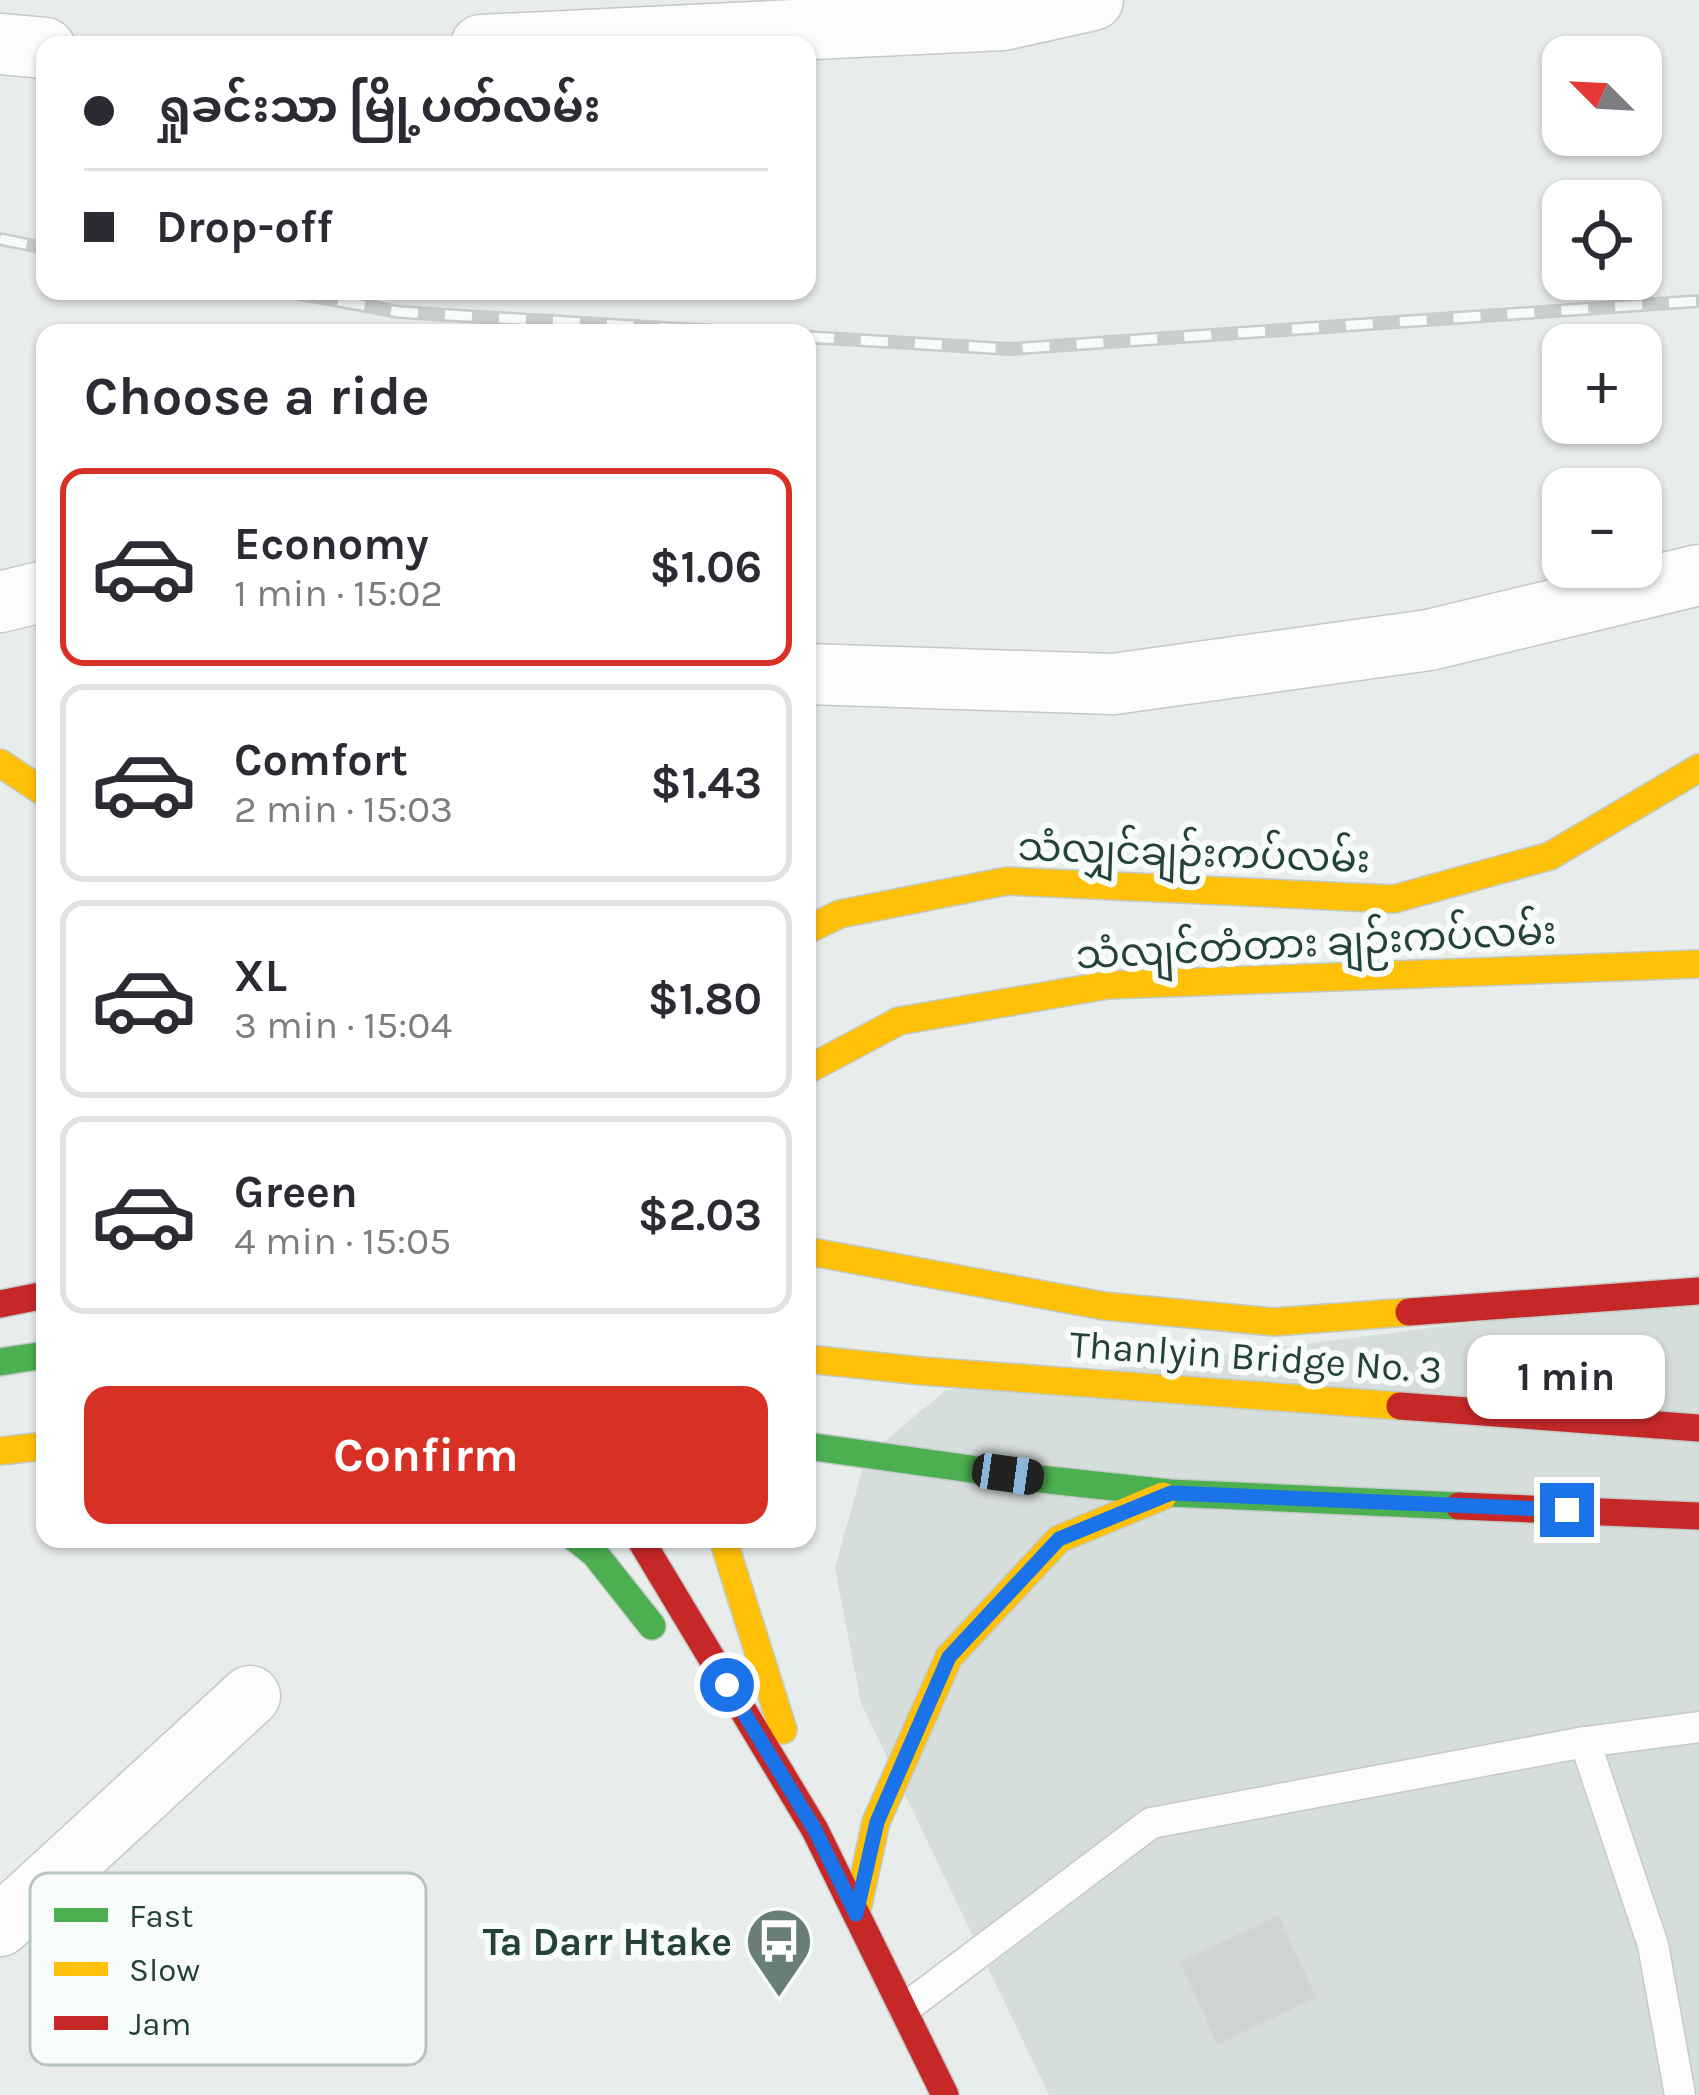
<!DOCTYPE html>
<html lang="en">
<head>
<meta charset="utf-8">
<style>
  body { margin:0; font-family:Karla,"Noto Sans Myanmar",sans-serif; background:#f7f7f7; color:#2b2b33; height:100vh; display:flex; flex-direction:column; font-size:45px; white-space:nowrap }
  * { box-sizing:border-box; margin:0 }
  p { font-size:39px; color:#7c7c81 }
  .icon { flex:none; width:66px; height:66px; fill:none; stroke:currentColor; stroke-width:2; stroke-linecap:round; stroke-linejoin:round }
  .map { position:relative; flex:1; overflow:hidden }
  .drawer { position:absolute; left:36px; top:324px; width:780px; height:1224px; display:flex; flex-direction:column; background:#fff; border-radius:24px; box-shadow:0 3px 9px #0004 }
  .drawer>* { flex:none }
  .hud { position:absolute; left:36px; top:36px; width:780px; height:264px; border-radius:24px; box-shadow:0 3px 9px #0004; display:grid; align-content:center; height:264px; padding:0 48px; background:#fff }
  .needle { width:78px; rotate:294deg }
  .controls { position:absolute; left:1542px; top:36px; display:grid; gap:24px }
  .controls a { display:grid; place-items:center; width:120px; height:120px; border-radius:24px; background:#fff; box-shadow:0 3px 9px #0004; font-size:60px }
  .end { position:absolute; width:54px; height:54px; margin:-27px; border:15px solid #1a73e8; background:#fff; box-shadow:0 0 0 6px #fff }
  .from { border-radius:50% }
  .bubble { position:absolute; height:84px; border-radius:24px; background:#fff; box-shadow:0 3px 9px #0004; font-size:39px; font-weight:700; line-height:84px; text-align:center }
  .car { position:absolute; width:36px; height:72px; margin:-36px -18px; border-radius:15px; box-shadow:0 0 9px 3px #0007; background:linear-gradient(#222 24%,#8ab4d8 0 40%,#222 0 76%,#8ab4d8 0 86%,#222 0) }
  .hud b { display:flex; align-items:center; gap:42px; height:114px; font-size:45px }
  .hud b+b { border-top:3px solid #e1e1e2 }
  .hud i { width:30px; height:30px; background:#2b2b33 }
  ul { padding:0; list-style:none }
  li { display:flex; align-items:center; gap:36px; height:198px; margin:0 24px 18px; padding:0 24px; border:6px solid #e1e1e2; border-radius:24px }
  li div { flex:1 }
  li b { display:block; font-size:45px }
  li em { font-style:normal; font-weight:700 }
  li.selected { border-color:#d93025 }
  li>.icon { width:108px; height:108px; stroke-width:1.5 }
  h2 { padding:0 48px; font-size:54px; line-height:144px }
  .action { display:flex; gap:24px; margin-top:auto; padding:24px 48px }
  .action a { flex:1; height:138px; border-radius:24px; background:#d93025; color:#fff; font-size:48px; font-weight:700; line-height:138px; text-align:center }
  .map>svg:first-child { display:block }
</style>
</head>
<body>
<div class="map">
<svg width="1699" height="2095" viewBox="0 0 1699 2095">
  <rect width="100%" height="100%" fill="#e8edeb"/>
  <polygon fill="#d6dedb" points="1699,1273 1699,2095 1049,2095 861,1703 835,1568 866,1457 946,1390 1655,1299"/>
  <polygon fill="#cfd4d2" stroke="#d1d6d4" stroke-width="3" points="1278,1917 1315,1997 1218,2043 1181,1962"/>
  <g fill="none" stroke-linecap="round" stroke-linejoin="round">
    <g stroke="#c5cac8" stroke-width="33">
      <g id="lane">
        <polyline points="1585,1742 1653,1945 1680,2095"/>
        <polyline points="904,2009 1151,1823 1585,1742 1699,1727"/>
      </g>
    </g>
    <g stroke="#c5cac8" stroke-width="63">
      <g id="street">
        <polyline points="0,44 45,48"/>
        <polyline points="481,45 1003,20 1093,0"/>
        <polyline points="0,602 45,591"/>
        <polyline points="807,674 1113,684 1429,640 1699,575"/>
        <polyline points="0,1926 250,1696"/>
      </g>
    </g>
    <g stroke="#c3cbc8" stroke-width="30">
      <g id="fast">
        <polyline points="0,1362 45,1355"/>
        <polyline points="807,1446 1049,1480 1170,1493 1459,1506"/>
        <polyline points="576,1539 595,1554 652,1626"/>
      </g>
    </g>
    <g stroke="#c3cbc8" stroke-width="30">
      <g id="slow">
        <polyline points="0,763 45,793"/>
        <polyline points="807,930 840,914 1007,881 1394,899 1550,856 1699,768"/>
        <polyline points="807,1070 899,1021 1108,985 1699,964"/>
        <polyline points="807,1251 1104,1306 1274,1322 1409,1312"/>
        <polyline points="807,1359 922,1371 1400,1406"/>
        <polyline points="0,1451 45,1446"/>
        <polyline points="723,1539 783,1730"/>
        <polyline points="856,1914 876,1822 949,1657 1059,1539 1163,1496"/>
      </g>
    </g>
    <g stroke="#c3cbc8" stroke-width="30">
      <g id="jam">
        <polyline points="0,1304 45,1295"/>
        <polyline points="1409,1312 1699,1291"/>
        <polyline points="1400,1406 1699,1428"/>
        <polyline points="1459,1506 1699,1516"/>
        <polyline points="640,1539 815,1830 945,2095"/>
      </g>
    </g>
    <use href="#lane" stroke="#fcfcfc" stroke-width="30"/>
    <use href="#street" stroke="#fcfcfc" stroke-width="60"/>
    <use href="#fast" stroke="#4caf50" stroke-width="27"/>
    <use href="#slow" stroke="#ffc107" stroke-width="27"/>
    <use href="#jam" stroke="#c62828" stroke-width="27"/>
    <g stroke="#c9cdcc" stroke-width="14">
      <g id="rail">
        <polyline points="0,239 45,248"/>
        <polyline points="285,291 399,312 749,333"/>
        <polyline points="807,337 1010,349 1699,301"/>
      </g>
    </g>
    <use href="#rail" stroke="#f7fbf9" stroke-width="9" stroke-dasharray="27" stroke-linecap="butt"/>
  </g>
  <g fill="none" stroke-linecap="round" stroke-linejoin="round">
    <polyline stroke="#1a73e8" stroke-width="15" points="727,1685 815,1830 856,1914 877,1822 949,1657 1059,1539 1171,1493 1567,1510"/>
  </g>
  <defs>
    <g id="bus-pin" transform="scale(3.45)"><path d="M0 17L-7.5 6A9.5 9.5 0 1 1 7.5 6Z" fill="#697e78" stroke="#f7fbf9"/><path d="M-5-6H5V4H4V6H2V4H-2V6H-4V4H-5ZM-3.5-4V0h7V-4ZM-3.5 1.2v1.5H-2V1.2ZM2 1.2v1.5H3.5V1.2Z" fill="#fff"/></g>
  </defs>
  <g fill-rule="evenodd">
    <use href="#bus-pin" x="779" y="1941"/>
  </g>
  <g text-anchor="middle" stroke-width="12" stroke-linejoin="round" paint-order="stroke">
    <g font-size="39" fill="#24423a" stroke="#f7fbf9">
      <text transform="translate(1194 852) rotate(2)" y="14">သံလျှင်ချဉ်းကပ်လမ်း</text>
      <text transform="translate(1316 942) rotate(-3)" y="14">သံလျင်တံတား ချဉ်းကပ်လမ်း</text>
      <text transform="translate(1256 1356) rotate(4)" y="14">Thanlyin Bridge No. 3</text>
    </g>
    <g font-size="39" font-weight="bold" fill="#24423a" stroke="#f7fbf9" text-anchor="end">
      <text x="732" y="1955">Ta Darr Htake</text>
    </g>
  </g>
  <rect x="30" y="1873" width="396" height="192" rx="18" fill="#f7fbf9" stroke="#b8c4c0" stroke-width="3"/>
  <rect x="54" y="1908" width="54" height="14" fill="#4caf50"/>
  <rect x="54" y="1962" width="54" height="14" fill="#ffc107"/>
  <rect x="54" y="2016" width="54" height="14" fill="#c62828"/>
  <g font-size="33" fill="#24423a">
    <text x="129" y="1927">Fast</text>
    <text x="129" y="1981">Slow</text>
    <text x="129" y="2035">Jam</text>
  </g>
</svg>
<div class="controls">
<a><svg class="needle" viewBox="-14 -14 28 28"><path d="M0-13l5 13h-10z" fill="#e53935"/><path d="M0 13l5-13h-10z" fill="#7c7c81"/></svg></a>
<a><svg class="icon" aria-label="locate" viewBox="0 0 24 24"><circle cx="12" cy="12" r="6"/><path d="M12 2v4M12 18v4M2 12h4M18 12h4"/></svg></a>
<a>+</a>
<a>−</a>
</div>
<i class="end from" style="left:727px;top:1685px"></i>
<i class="end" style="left:1567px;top:1510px"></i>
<div class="bubble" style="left:1467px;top:1335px;width:198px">1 min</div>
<i class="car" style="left:1008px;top:1474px;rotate:98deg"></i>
<div class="hud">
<b><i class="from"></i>ရှုခင်းသာ မြို့ပတ်လမ်း</b>
<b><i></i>Drop-off</b>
</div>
<section class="drawer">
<h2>Choose a ride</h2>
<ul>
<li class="selected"><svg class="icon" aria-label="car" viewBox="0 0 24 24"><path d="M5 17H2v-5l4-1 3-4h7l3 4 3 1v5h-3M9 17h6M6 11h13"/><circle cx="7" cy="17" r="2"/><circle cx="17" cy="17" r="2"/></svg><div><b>Economy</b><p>1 min · 15:02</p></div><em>$1.06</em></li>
<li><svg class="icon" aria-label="car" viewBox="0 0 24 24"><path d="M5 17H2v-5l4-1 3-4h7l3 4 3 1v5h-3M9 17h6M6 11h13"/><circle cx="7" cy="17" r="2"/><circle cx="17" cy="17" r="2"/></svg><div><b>Comfort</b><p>2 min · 15:03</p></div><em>$1.43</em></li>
<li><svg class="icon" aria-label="car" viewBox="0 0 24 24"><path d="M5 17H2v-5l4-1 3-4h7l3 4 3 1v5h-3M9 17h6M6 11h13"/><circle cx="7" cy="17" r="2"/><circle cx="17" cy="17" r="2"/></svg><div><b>XL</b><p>3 min · 15:04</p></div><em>$1.80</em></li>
<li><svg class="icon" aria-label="car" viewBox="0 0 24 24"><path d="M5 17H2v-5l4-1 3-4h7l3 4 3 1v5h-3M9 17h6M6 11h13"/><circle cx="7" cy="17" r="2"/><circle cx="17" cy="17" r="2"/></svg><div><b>Green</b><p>4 min · 15:05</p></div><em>$2.03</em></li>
</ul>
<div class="action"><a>Confirm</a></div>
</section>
</div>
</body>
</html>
